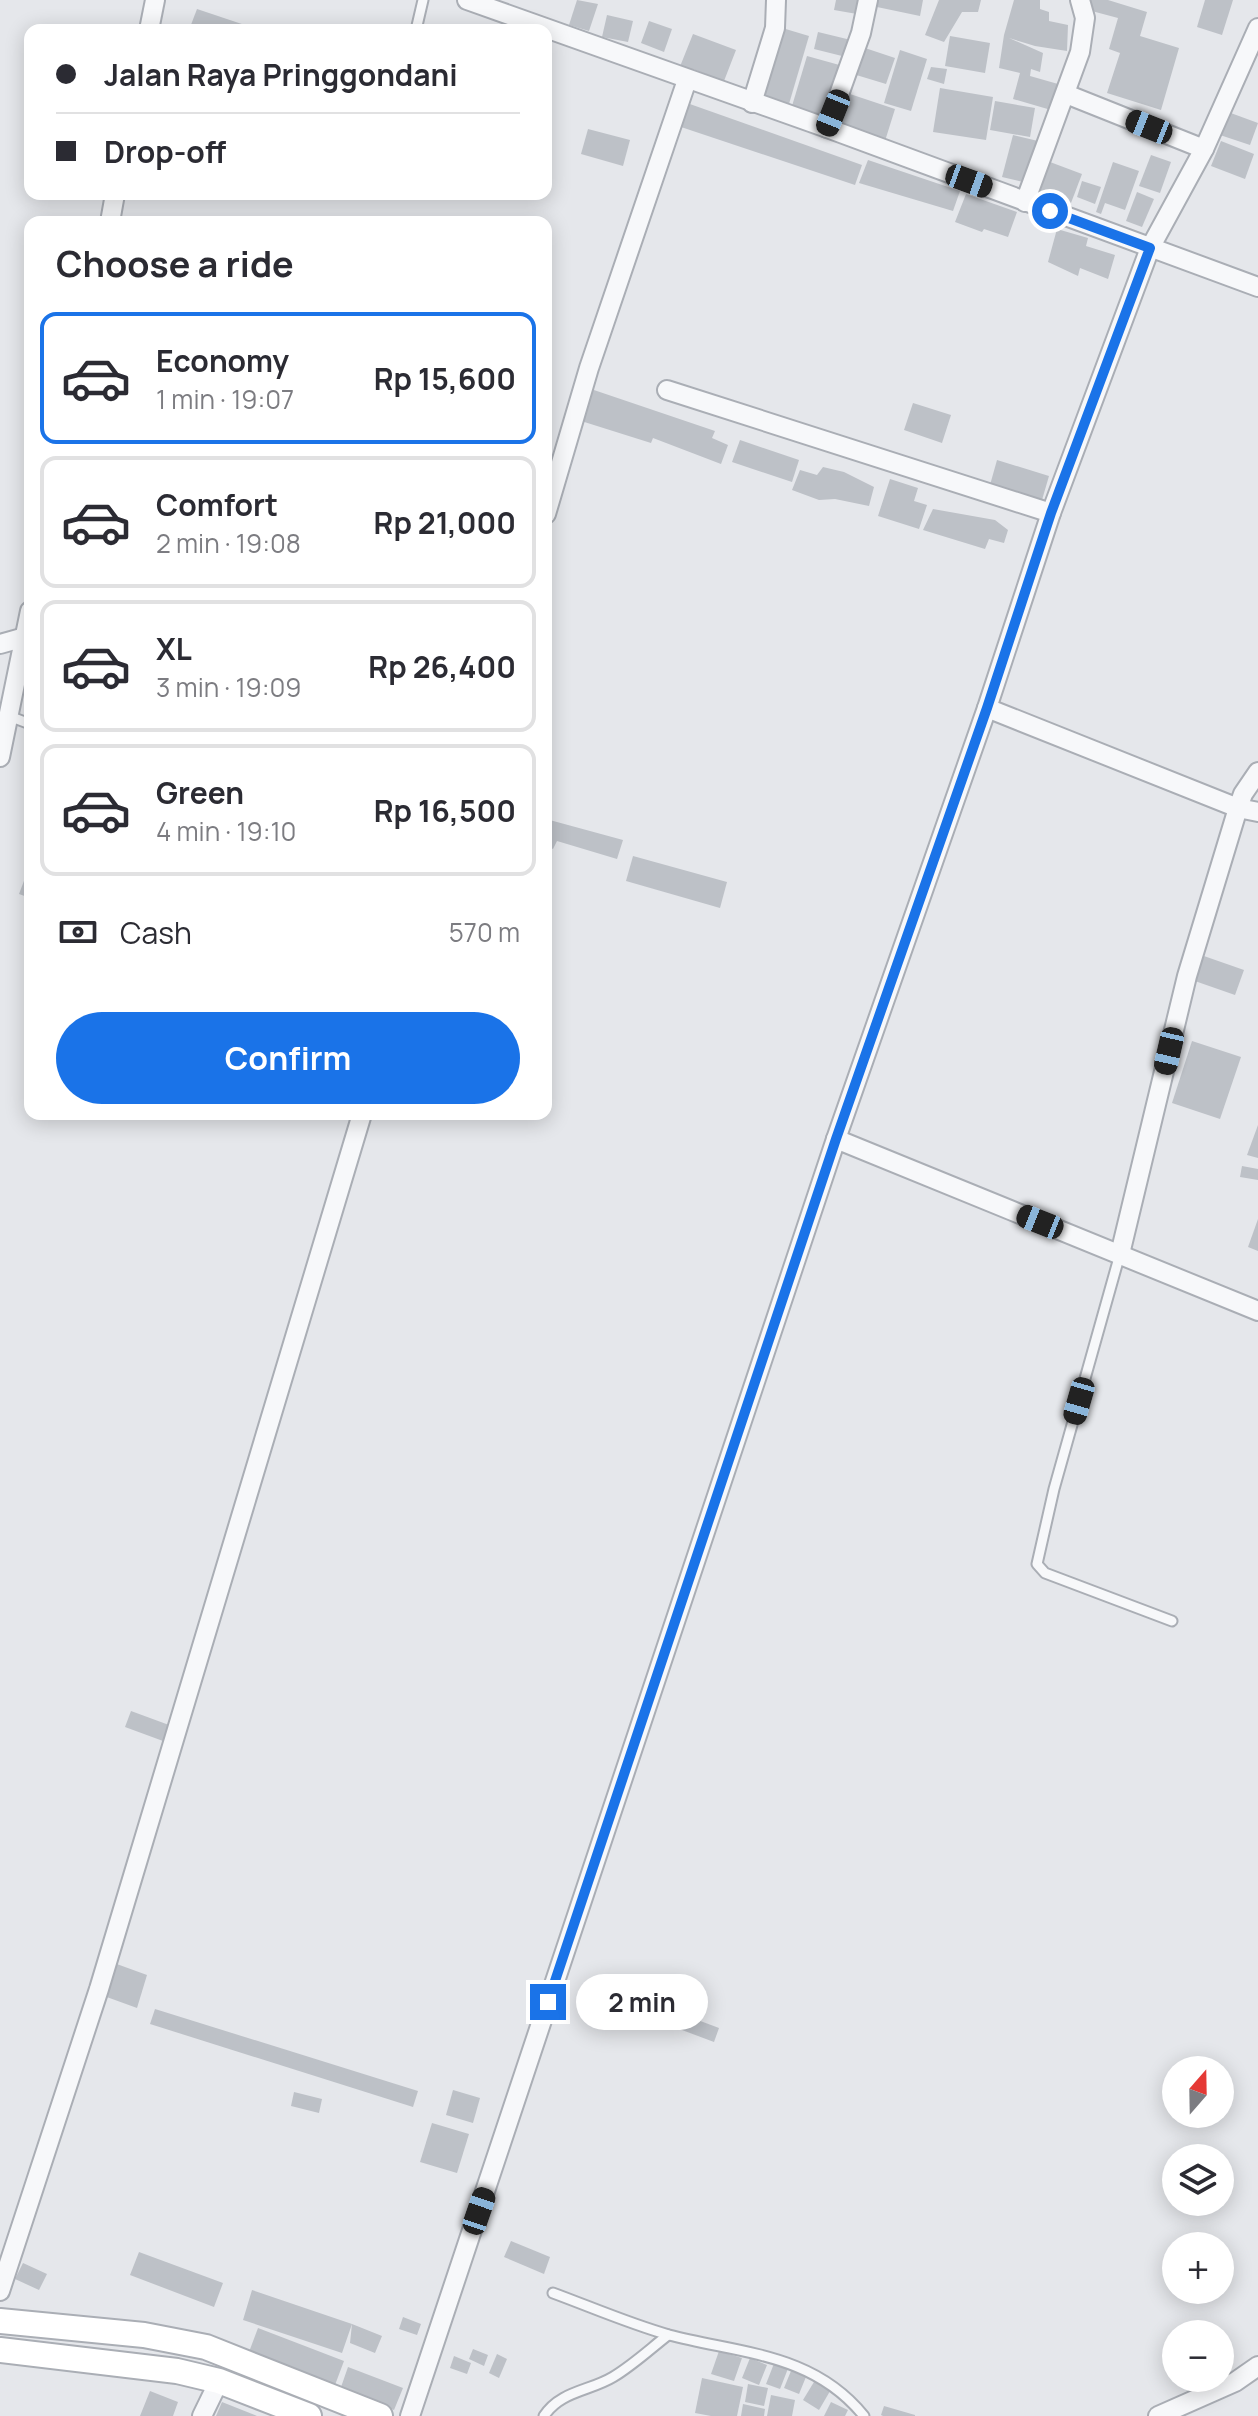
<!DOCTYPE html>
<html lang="en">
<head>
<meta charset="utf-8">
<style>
  body { margin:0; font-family:Manrope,sans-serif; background:#f7f7f7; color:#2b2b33; height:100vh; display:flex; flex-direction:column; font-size:30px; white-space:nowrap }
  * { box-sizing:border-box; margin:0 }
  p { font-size:26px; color:#7c7c81 }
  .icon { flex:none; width:44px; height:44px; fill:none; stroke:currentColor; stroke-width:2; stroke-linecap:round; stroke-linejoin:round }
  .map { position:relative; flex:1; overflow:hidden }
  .panel { position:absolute; left:24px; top:216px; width:528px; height:904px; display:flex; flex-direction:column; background:#fff; border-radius:16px; box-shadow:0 4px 20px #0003 }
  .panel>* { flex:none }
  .hud { position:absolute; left:24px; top:24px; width:528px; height:176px; border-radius:16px; box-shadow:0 4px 20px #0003; display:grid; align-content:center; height:176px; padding:0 32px; background:#fff }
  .needle { width:52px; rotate:20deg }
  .tools { position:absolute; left:1162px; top:2056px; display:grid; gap:16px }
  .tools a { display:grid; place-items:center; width:72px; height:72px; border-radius:50%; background:#fff; box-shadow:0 4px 20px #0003; font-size:40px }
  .end { position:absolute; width:36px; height:36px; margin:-18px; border:10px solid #1a73e8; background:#fff; box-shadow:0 0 0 4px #fff }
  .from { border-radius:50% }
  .bubble { position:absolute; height:56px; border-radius:28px; background:#fff; box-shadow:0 4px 20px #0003; font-size:26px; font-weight:700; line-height:56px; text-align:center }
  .car { position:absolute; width:24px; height:48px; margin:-24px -12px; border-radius:10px; box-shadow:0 0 6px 2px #0007; background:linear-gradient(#222 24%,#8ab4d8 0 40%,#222 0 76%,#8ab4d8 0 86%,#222 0) }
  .hud b { display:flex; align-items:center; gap:28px; height:76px; font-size:30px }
  .hud b+b { border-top:2px solid #e1e1e2 }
  .hud i { width:20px; height:20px; background:#2b2b33 }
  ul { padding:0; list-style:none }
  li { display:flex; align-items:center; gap:24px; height:132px; margin:0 16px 12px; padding:0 16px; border:4px solid #e1e1e2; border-radius:16px }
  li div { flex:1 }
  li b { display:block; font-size:30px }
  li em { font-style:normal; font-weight:700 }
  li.current { border-color:#1a73e8 }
  li>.icon { width:72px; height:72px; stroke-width:1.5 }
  h2 { padding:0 32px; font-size:36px; line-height:96px }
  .pay { display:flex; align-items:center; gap:20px; height:88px; padding:0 32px; font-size:30px }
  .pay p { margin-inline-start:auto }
  .action { display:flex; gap:16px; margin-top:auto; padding:16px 32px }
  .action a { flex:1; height:92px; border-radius:48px; background:#1a73e8; color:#fff; font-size:32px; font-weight:700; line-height:92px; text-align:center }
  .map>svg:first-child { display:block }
</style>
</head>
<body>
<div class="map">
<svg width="1258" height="2416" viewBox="0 0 1258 2416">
  <rect width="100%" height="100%" fill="#e5e7eb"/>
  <g fill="#bdc1c7">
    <polygon points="577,0 598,4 589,31 569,25"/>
    <polygon points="836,0 859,0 857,14 834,10"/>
    <polygon points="878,0 923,0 920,16 877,7"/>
    <polygon points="939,0 981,0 978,12 962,12 944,42 925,35"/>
    <polygon points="1014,0 1040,0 1040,9 1049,12 1049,21 1068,25 1067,51 1035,46 1009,38 1043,53 1040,72 1031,69 1030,76 1058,84 1051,110 1013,99 1020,73 999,68 1004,35"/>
    <polygon points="1091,0 1108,0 1147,12 1140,36 1179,48 1161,110 1107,93 1120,53 1109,49 1118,18 1088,10"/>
    <polygon points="1205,0 1233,0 1222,35 1197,27"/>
    <polygon points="197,9 257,29 257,30 189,30"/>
    <polygon points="607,15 633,21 628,42 602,37"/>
    <polygon points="649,21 672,29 664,52 641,43"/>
    <polygon points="779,27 809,36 789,104 759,95"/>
    <polygon points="818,32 851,40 846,57 814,49"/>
    <polygon points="693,34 736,50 724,81 693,69 688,73 679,69"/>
    <polygon points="950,36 990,43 985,73 945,66"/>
    <polygon points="862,47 895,58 886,84 853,74"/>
    <polygon points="900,50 927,59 911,111 884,103"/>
    <polygon points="807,56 843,66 828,117 792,106"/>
    <polygon points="931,67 947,69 944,84 927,79"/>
    <polygon points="940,88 993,97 986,140 933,132"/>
    <polygon points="847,93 895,109 885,141 837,125"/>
    <polygon points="995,101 1035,108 1030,137 990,130"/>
    <polygon points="687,103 862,165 855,185 681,127"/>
    <polygon points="1228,112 1258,123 1250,145 1220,135"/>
    <polygon points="588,129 630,140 623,166 581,154"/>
    <polygon points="1013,135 1038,141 1027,183 1002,177"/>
    <polygon points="1221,141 1254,154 1245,179 1211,166"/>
    <polygon points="1151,155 1171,162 1160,193 1139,186"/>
    <polygon points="868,160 960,191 953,211 859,183"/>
    <polygon points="1050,162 1082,174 1071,203 1040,192"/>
    <polygon points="1113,162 1139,171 1125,210 1105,203 1101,214 1096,212"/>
    <polygon points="1082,181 1101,187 1095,204 1077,197"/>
    <polygon points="1137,192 1154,199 1142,227 1126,221"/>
    <polygon points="966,194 1017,212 1008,237 984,229 982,232 955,222"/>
    <polygon points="1057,229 1088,238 1086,246 1115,255 1108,279 1080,268 1078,276 1048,262"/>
    <polygon points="588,388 715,431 712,438 728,445 721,464 653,438 651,443 578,420"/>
    <polygon points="913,403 951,415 942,443 904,430"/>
    <polygon points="740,440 799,460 792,482 732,462"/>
    <polygon points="997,460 1049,476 1042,500 990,485"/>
    <polygon points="823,467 844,472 874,487 869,506 835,499 819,500 792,490 800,470 817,475"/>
    <polygon points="890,479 918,488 914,501 927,505 919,529 878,516"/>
    <polygon points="933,509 995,520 1008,530 1004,543 989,539 985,549 923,530"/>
    <polygon points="546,819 623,840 617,859 557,841 553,849 546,846"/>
    <polygon points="633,856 727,882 720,908 626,881"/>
    <polygon points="30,865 30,898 19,894"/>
    <polygon points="1201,955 1244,970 1235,995 1192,980"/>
    <polygon points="1192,1041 1241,1057 1220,1119 1172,1103"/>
    <polygon points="1258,1125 1258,1158 1247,1155"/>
    <polygon points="1242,1166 1258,1169 1258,1180 1240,1177"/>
    <polygon points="1258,1219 1258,1251 1248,1247"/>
    <polygon points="131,1711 169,1725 163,1741 125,1727"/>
    <polygon points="114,1963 147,1975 137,2008 104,1996"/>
    <polygon points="155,2009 418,2091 413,2107 150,2024"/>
    <polygon points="679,2013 719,2028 714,2042 674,2027"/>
    <polygon points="453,2090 480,2098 473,2123 446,2115"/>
    <polygon points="294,2092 322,2099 319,2113 291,2106"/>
    <polygon points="432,2123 469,2134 457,2173 420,2162"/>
    <polygon points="511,2241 550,2257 544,2274 504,2257"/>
    <polygon points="139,2252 223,2283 214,2307 130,2275"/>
    <polygon points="23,2263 47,2274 39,2290 15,2279"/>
    <polygon points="252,2290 352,2324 382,2336 375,2353 350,2343 352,2324 342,2353 243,2320"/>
    <polygon points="403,2317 421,2324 417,2335 399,2329"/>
    <polygon points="258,2328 344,2361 335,2385 249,2352"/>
    <polygon points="473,2349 488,2355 484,2366 469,2359"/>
    <polygon points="719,2351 742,2358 734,2381 711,2374"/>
    <polygon points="497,2354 507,2359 499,2378 489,2373"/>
    <polygon points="454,2356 471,2363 467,2374 450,2368"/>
    <polygon points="750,2358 767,2365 759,2385 742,2378"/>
    <polygon points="775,2361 789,2366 780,2389 766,2384"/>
    <polygon points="793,2366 808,2372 799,2394 784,2388"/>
    <polygon points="348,2367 403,2388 394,2410 340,2390"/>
    <polygon points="817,2377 833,2386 819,2410 803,2400"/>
    <polygon points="702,2378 743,2387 737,2416 711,2416 695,2413"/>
    <polygon points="748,2384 768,2388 764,2406 745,2402"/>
    <polygon points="150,2391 178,2402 173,2416 140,2416"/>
    <polygon points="771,2395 795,2400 792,2416 767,2416"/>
    <polygon points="222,2402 257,2416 216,2416"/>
    <polygon points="831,2402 848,2410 845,2416 824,2416"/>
    <polygon points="743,2404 765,2409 764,2416 741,2416"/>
    <polygon points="884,2406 915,2415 915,2416 883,2416 881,2415"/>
  </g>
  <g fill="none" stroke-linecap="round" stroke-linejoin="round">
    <g stroke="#aaaeb5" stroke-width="13">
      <g id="service">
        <polyline points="416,30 423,0"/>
        <polyline points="9,716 30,724"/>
        <polyline points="1120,1254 1054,1489 1037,1564 1045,1573 1172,1621"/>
        <path d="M553,2293C591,2307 630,2324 669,2335C742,2354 813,2353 864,2416"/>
        <path d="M544,2416C560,2391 590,2391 613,2377C633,2365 650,2349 668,2335"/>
      </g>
    </g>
    <g stroke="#aaaeb5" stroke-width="22">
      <g id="minor">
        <polyline points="467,0 827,128 1258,287"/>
        <polyline points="149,30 155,0"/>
        <polyline points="1066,94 1204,149"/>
        <polyline points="752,103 775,28 776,0"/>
        <polyline points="827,128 861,33 868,0"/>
        <polyline points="1025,202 1080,52 1085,18 1080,0"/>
        <polyline points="110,222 115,194"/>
        <polyline points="667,390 1051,513"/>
        <polyline points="546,514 589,368 687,80"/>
        <polyline points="0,644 25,637"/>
        <polyline points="987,708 1238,808 1258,812"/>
        <polyline points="0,757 30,611"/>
        <polyline points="836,1139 1258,1311"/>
        <polyline points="1120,1254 1187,976 1238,808 1243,794 1258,772"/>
        <polyline points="0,2291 99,1989 362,1114"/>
        <polyline points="202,2416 219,2381"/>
        <polyline points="410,2416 836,1139 987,708 1051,513 1150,248 1204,149 1258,28"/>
        <polyline points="1158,2416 1235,2382 1258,2366"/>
      </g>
    </g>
    <g stroke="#aaaeb5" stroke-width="28">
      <g id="secondary">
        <polyline points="0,2321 144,2335 206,2347 380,2416"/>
        <polyline points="0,2350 177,2371 219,2381 309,2416"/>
      </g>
    </g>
    <use href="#service" stroke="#f7f8fa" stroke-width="9"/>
    <use href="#minor" stroke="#f7f8fa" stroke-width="18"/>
    <use href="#secondary" stroke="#fff" stroke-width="24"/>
  </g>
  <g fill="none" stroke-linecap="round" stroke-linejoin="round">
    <polyline stroke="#1a73e8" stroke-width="10" points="548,2002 836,1139 987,708 1051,513 1150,248 1050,211"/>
  </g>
</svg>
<div class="tools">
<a><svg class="needle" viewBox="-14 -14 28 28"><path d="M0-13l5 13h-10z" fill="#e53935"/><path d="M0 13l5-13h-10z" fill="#7c7c81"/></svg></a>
<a><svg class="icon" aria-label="layers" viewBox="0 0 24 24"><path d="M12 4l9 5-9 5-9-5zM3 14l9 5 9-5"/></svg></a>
<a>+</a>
<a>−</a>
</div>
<i class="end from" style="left:1050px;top:211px"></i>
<i class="end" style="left:548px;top:2002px"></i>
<div class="bubble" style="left:576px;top:1974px;width:132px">2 min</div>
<i class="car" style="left:833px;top:113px;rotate:202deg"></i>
<i class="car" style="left:1149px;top:127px;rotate:292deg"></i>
<i class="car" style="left:969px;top:181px;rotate:110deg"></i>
<i class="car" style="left:1169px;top:1051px;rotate:193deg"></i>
<i class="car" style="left:1040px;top:1222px;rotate:292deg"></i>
<i class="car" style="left:1079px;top:1401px;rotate:196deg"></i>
<i class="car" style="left:479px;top:2211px;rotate:19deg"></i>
<div class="hud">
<b><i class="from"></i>Jalan Raya Pringgondani</b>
<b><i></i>Drop-off</b>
</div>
<section class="panel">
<h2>Choose a ride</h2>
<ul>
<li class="current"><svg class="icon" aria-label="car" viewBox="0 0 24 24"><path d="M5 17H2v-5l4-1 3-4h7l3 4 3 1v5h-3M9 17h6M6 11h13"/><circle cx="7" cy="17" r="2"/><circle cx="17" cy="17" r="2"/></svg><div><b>Economy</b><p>1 min · 19:07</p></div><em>Rp 15,600</em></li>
<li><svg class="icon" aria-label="car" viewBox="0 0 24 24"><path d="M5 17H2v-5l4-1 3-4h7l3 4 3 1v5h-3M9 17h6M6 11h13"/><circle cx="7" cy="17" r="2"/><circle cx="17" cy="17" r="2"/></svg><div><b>Comfort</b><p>2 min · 19:08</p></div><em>Rp 21,000</em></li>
<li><svg class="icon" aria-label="car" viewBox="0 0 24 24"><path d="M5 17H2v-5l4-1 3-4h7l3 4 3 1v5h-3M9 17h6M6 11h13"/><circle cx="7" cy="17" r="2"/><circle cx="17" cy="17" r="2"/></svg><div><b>XL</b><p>3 min · 19:09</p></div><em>Rp 26,400</em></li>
<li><svg class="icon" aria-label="car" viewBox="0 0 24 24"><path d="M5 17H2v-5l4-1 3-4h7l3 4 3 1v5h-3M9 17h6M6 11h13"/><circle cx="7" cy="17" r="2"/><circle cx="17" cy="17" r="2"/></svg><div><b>Green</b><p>4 min · 19:10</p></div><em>Rp 16,500</em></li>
</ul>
<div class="pay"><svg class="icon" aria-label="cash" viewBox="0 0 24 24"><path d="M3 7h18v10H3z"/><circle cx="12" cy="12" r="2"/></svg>Cash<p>570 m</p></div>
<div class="action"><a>Confirm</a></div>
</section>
</div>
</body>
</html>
